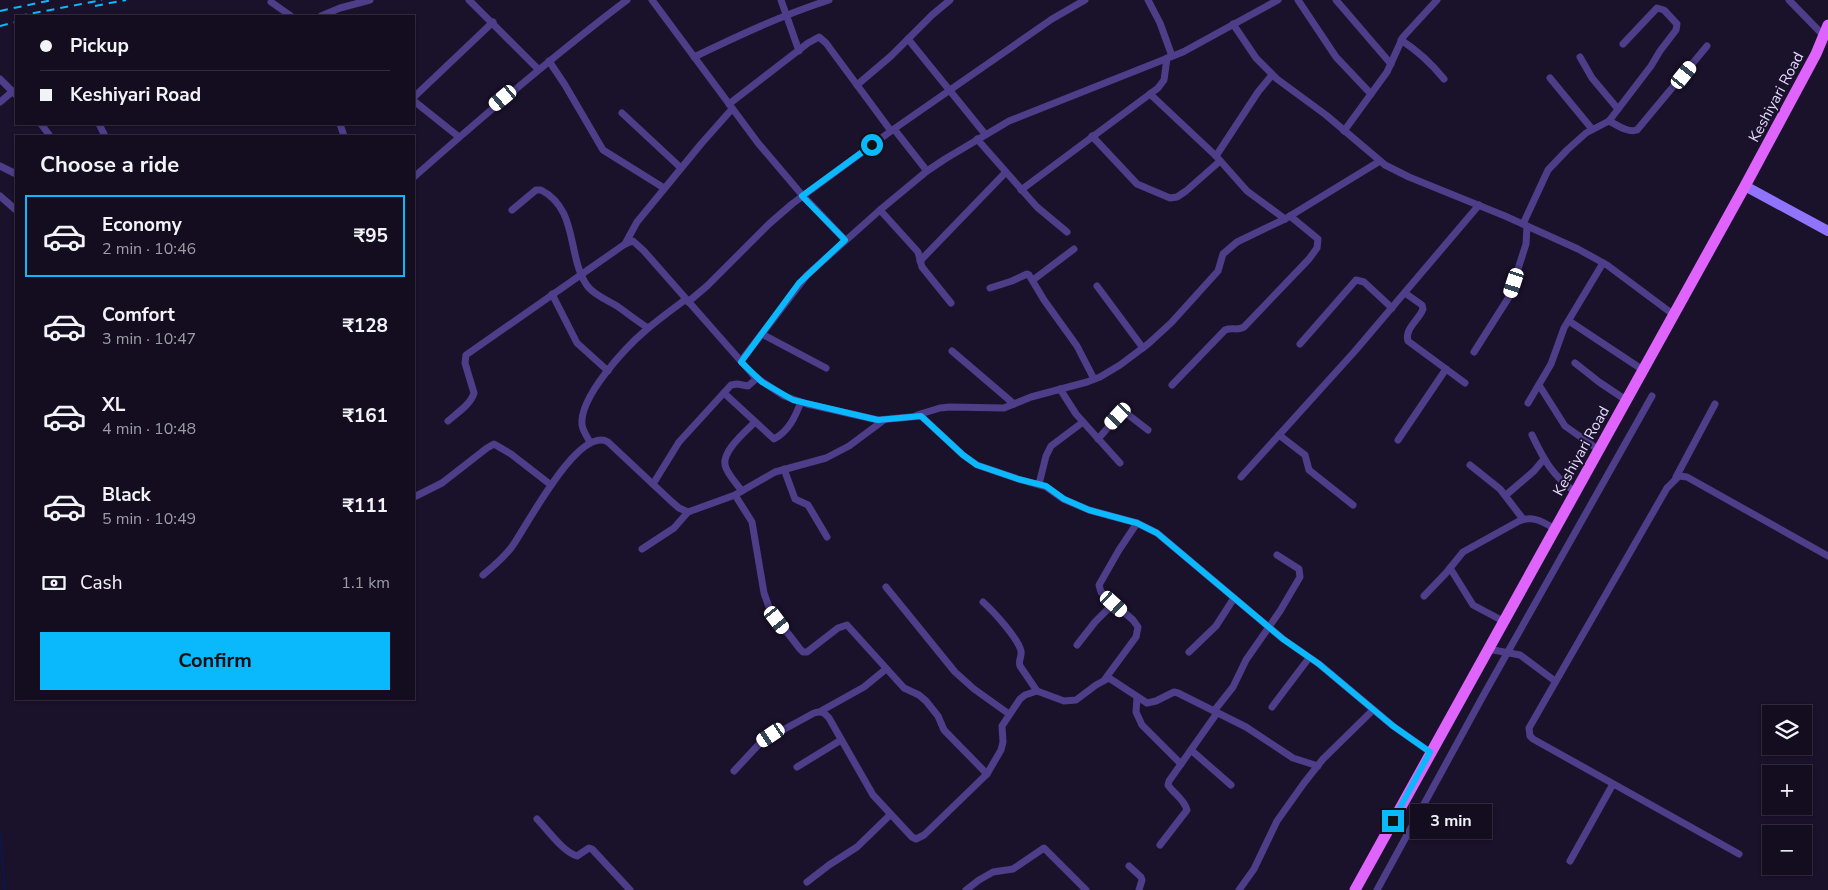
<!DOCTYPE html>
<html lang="en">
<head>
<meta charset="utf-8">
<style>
  body { margin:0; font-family:"Nunito Sans",sans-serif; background:#1d1629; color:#f1f3f6; height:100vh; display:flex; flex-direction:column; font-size:19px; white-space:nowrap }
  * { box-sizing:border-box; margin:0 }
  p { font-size:16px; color:#9d9ca5 }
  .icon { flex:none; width:28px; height:28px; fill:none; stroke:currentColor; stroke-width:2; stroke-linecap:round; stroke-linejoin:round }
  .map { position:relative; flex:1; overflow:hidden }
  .sheet { position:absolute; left:15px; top:135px; width:400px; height:565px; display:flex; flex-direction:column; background:#140d20; border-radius:0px; box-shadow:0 1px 4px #0004,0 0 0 1px #332d3e }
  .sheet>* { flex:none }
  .banner { position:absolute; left:15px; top:15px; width:400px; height:110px; border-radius:0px; box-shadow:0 1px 4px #0004,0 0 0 1px #332d3e; display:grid; align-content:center; height:110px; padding:0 25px; background:#140d20 }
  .controls { position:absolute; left:1762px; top:705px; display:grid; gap:10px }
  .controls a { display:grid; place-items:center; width:50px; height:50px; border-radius:0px; background:#140d20; box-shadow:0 1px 4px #0004,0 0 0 1px #332d3e; font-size:25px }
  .end { position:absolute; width:22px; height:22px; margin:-11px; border:6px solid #0ab8fc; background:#111; box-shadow:0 0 0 2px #111 }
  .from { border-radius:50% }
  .bubble { position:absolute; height:35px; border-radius:0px; background:#140d20; box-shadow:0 1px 4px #0004,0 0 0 1px #332d3e; font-size:16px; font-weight:700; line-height:35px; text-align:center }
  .car { position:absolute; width:15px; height:30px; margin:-15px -8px; border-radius:6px; box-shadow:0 0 4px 1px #0007; background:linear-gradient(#fff 24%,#345 0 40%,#fff 0 76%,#345 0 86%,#fff 0) }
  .banner b { display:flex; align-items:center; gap:18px; height:48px; font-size:19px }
  .banner b+b { border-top:1px solid #332d3e }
  .banner i { width:12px; height:12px; background:#f1f3f6 }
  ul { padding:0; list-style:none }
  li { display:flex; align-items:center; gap:15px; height:82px; margin:0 10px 8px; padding:0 15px; border:2px solid transparent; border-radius:0px }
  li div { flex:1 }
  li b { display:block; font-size:19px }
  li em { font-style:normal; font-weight:700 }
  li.active { border-color:#0ab8fc }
  li>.icon { width:45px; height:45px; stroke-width:1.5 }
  h2 { padding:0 25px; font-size:22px; line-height:60px }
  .pay { display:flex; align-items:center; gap:12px; height:55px; padding:0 25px; font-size:19px }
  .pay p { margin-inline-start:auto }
  .primary-button { display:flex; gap:10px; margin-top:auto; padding:10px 25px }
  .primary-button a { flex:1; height:58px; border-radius:0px; background:#0ab8fc; color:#111; font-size:20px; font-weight:700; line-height:58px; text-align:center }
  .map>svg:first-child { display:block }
</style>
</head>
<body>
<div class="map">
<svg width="1828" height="890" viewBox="0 0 1828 890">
  <rect width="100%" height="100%" fill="#1a112a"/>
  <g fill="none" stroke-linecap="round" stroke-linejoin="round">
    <polyline stroke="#0c1749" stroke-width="2" points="0,831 5,890"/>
    <g stroke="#4e3d89" stroke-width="7">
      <polyline points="469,0 538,69"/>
      <polyline points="652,0 758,143 803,196 845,240"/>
      <polyline points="781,0 799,51"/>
      <polyline points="1148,0 1160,23 1172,56"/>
      <polyline points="1298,0 1336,57 1371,94"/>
      <polyline points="1336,0 1391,64"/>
      <polyline points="1789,0 1824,36"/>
      <polyline points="271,2 291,16"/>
      <polyline points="321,16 340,8 370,0"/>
      <polyline points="1233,24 1256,58 1277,79 1326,115 1385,165 1409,177 1505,216 1578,249 1607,265 1674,315"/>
      <polyline points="908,39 985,134"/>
      <path d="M1401,40C1418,51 1431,63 1444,79"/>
      <path d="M694,57C740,35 780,16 829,0"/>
      <polyline points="1580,57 1592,78 1618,109"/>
      <polyline points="549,61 565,85 603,150 664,188"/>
      <polyline points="1550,78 1592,129"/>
      <polyline points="0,79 16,95"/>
      <polyline points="857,85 891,56 932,15 950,0"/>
      <polyline points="1150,94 1216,156 1247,191 1285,219"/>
      <polyline points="414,97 493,22"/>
      <polyline points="414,101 459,137"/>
      <polyline points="0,102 13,91"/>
      <polyline points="729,104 808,43 819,37 826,43 891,131"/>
      <polyline points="622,113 681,168"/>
      <path d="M1609,121C1617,125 1628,133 1637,130L1707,46"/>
      <polyline points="41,124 50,136"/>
      <polyline points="99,124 105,136"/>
      <polyline points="340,124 344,136"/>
      <polyline points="894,129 927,171"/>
      <polyline points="1344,131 1387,72 1403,37 1437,0"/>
      <polyline points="1092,136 1137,184 1170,198 1177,197 1186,191 1220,161"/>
      <polyline points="977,139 1037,207 1067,232"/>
      <polyline points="1216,156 1258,92 1272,75"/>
      <polyline points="0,166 16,174"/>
      <path d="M414,177C483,116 553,56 627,0"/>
      <polyline points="1021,190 1158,88 1164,80 1167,58"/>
      <polyline points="0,196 16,210"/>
      <path d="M512,210L536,190H541C578,209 567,254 586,284C592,294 607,300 617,306C627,313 637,321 648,328"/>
      <polyline points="880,210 918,252 922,267 951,303"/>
      <polyline points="1523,224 1548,170 1567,150 1586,133 1609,121 1651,66 1660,51 1676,30 1677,24 1664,10 1657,8 1623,44"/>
      <polyline points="625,244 637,222 701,144 732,109"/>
      <polyline points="920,261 1005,173"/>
      <polyline points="1033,280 1074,249"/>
      <polyline points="1097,286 1143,348"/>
      <polyline points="990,288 1012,281 1027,274 1029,275 1044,300 1077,346 1094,379"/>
      <path d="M1405,293L1422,305L1423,309C1419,320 1404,329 1408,341L1465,383"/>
      <polyline points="552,294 577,343 608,371"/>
      <polyline points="688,302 707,286 769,224 792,204 891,131 1052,19 1085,0"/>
      <polyline points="1569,321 1643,370"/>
      <polyline points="762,334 826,368"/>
      <polyline points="1300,344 1356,280 1364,282 1392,308"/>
      <polyline points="952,351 1014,404"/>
      <polyline points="1474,352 1509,297 1526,244 1527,226"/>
      <polyline points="741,361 807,275 880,210 927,171 945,159 1009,121 1183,52 1278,0"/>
      <polyline points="1575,363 1599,382 1626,400"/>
      <path d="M1172,385L1225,330C1232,327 1238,331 1244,327L1309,259L1317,248L1318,239L1290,216"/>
      <polyline points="1539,385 1565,426 1599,450"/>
      <polyline points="1060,389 1076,414 1120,463"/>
      <path d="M724,393L774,439C789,431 795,417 801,402"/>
      <polyline points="1528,403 1551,364 1564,328 1603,263"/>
      <polyline points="917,415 940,408 950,407 1004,408 1031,397 1087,382 1100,377 1120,365 1148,344 1171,323 1218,271 1223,254 1237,242 1285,219 1380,161"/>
      <path d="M448,421C457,413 471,404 474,393L465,363L466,355L625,244L633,241L644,251L754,376L784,396L807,404L878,420L921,416L963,455L977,465L1018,479L1046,487L1063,499L1089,510L1137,523L1157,533L1283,639L1319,664L1393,726L1430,752"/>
      <polyline points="1279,435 1305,455 1309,470 1353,505"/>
      <path d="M1532,435C1544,460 1552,475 1575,492"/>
      <polyline points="1098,439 1118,416 1126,413 1148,430"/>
      <polyline points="1398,440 1446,369"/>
      <path d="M590,442C587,437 583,431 582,425C579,397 626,347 646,330C659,319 673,309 686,299"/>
      <polyline points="1470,465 1500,489 1523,519"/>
      <polyline points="784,469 795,499 808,505 827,537"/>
      <polyline points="1241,477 1355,351 1479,205"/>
      <polyline points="1676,477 1715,404"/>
      <polyline points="653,484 679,442 731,385 737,384 748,386 757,378"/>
      <polyline points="1039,484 1046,456 1051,446 1083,422"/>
      <path d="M742,491C737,484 727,474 725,465C722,451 746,431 755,422"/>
      <polyline points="735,495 752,522 764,593 770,610 800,649 803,652 807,652 838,628 847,625 904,688 919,695 926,701 938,716 944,730 987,774"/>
      <polyline points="1506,495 1534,471 1544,459"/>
      <polyline points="414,497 442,483 487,448 494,444 511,454 551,485"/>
      <polyline points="642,549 674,528 688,512"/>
      <polyline points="1450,568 1473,605 1503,621"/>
      <path d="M483,575C494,566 503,558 511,548C526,528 578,425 608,442L672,502L679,508L688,512L735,495L775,472L826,458L849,446L884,420"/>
      <polyline points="886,587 955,672 974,689 1009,714"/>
      <path d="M1424,596L1446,573L1463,552L1519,521C1533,515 1543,522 1555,529"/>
      <path d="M983,602C993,611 1018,638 1021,651C1022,657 1018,660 1020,666L1037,691"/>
      <polyline points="1077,645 1095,622 1114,603"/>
      <polyline points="1488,649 1520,655 1555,681"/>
      <polyline points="1189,652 1216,626 1234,598"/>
      <polyline points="1105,679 1136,637 1138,627 1133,620 1101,592 1099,585 1119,550 1137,523"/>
      <polyline points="1137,698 1136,712 1142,725 1181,764"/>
      <polyline points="1272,707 1309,658"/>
      <polyline points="821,711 864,687 886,669"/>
      <polyline points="1214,711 1233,687 1246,660 1280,611 1300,577 1299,569 1277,555"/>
      <polyline points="1191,750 1231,785"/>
      <polyline points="797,767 841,740"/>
      <path d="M734,771L761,742L814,713C821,711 824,712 829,718L873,795L912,837L916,839L924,835L987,774L1001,750L1003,742L1002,726L1020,699L1025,695L1037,691L1064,701L1076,700L1096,685L1109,678L1147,703L1156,701L1174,692L1178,693L1246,727L1293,758L1318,766"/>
      <path d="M537,819C547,829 563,852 577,856L589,848L592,849L630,890"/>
      <path d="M1160,845L1187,810C1184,799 1174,794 1168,785L1169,781L1217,713"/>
      <polyline points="1739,854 1533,739 1530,736 1529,728 1667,488 1679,476 1687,477 1828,556"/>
      <polyline points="1570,861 1613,784"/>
      <polyline points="1129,866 1141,877 1142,880 1139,890"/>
      <polyline points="807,882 829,865 857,847 890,815"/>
      <polyline points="966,890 979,880 993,872 1013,869 1044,848 1086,890"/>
      <polyline points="1239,890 1254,869 1277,821 1304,783 1323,759 1373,710"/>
      <polyline points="1377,890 1483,696 1652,396"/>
    </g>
    <polyline stroke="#9074fd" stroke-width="10" points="1745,186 1828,231"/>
    <polyline stroke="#df64fd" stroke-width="11" points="1355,890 1745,186 1816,54 1828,25"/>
    <g stroke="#0ab8fc" stroke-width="2" stroke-dasharray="8 6" stroke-linecap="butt">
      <polyline points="95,6 126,0"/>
      <polyline points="0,11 52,0"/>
      <polyline points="19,16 102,0"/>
      <polyline points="0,26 16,22"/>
    </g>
  </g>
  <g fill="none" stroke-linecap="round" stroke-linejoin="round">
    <polyline stroke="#0ab8fc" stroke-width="6" points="872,145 802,196 845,240 799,283 741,362 762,382 793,400 878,420 921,416 963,455 977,465 1018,479 1046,486 1064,499 1089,510 1137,523 1157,533 1283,639 1319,664 1393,726 1430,752 1393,821"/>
  </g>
  <g text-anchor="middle" stroke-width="4" stroke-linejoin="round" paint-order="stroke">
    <g font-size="15" fill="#e6dbff" stroke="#1a112a">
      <text transform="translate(1776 97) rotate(-62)" y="5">Keshiyari Road</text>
      <text transform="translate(1581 451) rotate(-61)" y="5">Keshiyari Road</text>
    </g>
  </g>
</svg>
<div class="controls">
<a><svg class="icon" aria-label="layers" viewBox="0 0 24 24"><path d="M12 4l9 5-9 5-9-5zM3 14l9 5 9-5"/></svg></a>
<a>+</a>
<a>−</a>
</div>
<i class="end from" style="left:872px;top:145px"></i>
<i class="end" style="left:1393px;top:821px"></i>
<div class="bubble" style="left:1410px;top:804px;width:82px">3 min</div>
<i class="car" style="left:1684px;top:75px;rotate:39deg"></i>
<i class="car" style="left:503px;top:98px;rotate:230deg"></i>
<i class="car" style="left:1514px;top:283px;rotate:198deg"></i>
<i class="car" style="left:1118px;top:416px;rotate:223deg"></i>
<i class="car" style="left:1114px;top:604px;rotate:132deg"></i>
<i class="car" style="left:777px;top:620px;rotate:143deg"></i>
<i class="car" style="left:771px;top:735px;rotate:236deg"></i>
<div class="banner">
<b><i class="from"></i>Pickup</b>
<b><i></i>Keshiyari Road</b>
</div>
<section class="sheet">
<h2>Choose a ride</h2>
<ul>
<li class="active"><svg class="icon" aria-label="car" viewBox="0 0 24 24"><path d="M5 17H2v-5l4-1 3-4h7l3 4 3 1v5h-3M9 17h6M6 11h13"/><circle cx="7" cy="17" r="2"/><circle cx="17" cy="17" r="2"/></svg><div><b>Economy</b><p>2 min · 10:46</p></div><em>₹95</em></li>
<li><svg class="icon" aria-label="car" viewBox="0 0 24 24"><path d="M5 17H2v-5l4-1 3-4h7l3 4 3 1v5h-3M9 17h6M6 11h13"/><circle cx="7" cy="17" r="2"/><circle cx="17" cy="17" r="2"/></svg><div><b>Comfort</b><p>3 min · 10:47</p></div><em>₹128</em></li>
<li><svg class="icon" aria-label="car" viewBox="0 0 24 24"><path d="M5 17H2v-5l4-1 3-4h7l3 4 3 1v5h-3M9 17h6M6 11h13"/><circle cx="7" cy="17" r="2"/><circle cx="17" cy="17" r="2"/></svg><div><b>XL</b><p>4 min · 10:48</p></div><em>₹161</em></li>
<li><svg class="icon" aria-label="car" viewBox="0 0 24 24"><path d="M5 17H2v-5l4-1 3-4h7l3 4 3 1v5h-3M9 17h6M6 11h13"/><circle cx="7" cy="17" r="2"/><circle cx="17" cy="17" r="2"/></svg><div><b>Black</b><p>5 min · 10:49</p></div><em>₹111</em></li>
</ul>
<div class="pay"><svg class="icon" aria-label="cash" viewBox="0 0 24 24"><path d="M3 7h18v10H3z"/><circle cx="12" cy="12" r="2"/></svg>Cash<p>1.1 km</p></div>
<div class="primary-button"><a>Confirm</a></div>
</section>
</div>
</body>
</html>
